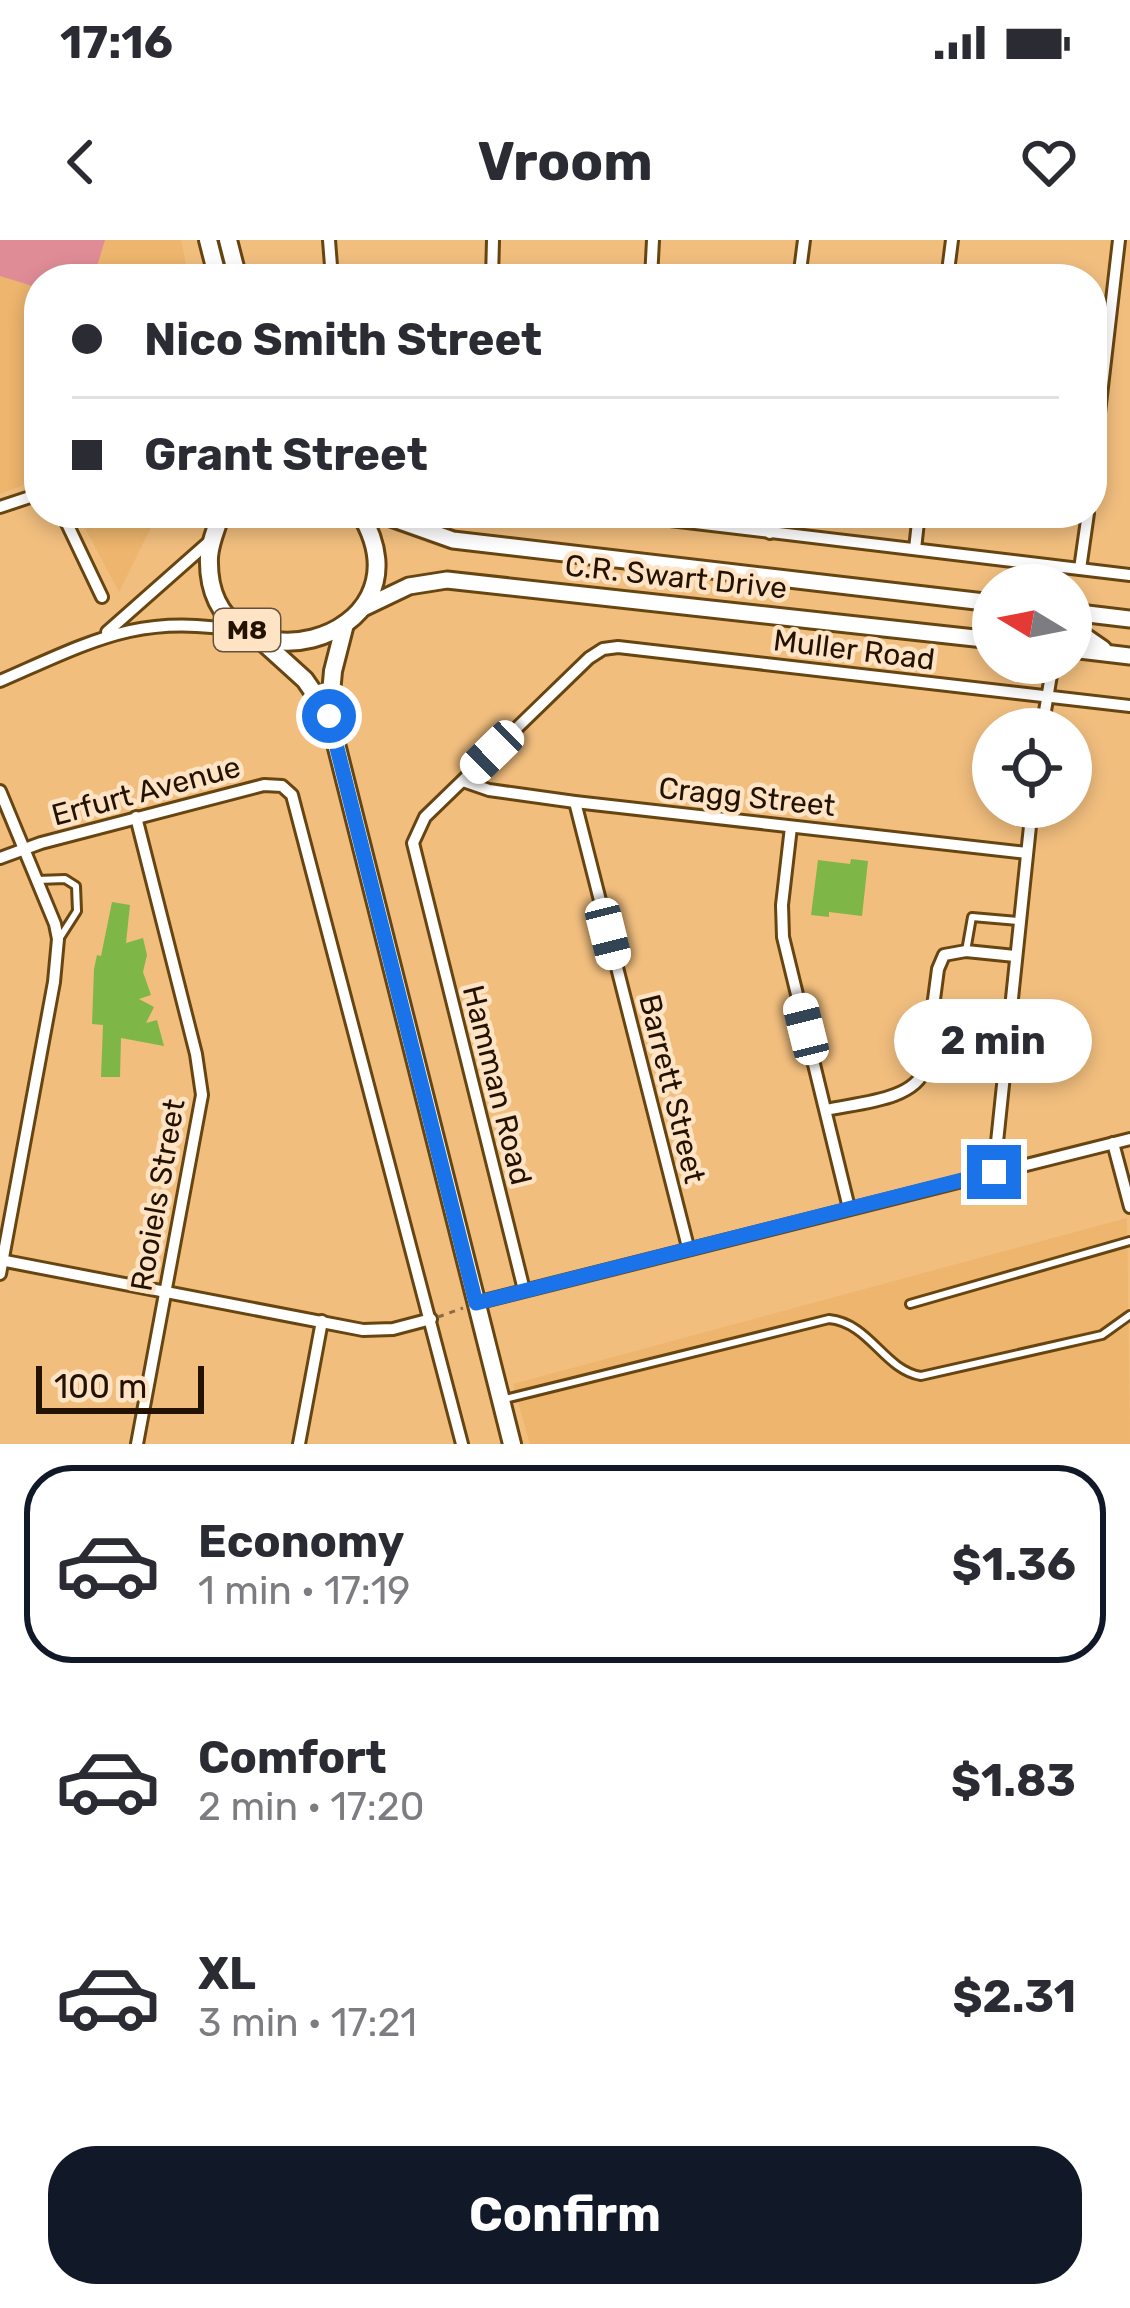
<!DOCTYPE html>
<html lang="en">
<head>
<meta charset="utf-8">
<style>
  body { margin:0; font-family:Rubik,sans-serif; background:#f7f7f7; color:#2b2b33; height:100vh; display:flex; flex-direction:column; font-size:45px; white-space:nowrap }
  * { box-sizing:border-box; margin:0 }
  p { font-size:39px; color:#7c7c81 }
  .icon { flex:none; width:66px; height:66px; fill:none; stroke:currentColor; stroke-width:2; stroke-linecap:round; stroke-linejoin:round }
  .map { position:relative; height:1204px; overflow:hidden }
  .panel { display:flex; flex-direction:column; background:#fff; flex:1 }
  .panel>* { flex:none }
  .guide { position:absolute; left:24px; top:24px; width:1083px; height:264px; border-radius:48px; box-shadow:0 6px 18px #0003; display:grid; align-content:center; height:264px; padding:0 48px; background:#fff }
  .needle { width:78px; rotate:280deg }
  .fabs { position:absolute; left:972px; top:324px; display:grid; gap:24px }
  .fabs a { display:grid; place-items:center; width:120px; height:120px; border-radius:50%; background:#fff; box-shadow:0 6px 18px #0003; font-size:60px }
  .scale { position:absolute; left:36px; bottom:30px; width:168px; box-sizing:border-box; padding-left:12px; border:6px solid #241200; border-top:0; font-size:33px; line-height:42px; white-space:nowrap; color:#241200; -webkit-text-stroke:9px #fee4c5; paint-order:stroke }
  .end { position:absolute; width:54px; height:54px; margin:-27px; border:15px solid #1a73e8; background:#fff; box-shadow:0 0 0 6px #fff }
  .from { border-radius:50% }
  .bubble { position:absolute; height:84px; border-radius:42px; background:#fff; box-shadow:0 6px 18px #0003; font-size:39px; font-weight:700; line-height:84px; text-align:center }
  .car { position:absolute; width:36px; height:72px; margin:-36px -18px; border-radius:15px; box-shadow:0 0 9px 3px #0007; background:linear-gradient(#fff 24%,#345 0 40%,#fff 0 76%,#345 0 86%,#fff 0) }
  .guide b { display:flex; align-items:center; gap:42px; height:114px; font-size:45px }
  .guide b+b { border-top:3px solid #e1e1e2 }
  .guide i { width:30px; height:30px; background:#2b2b33 }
  ul { padding:21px 0 0; list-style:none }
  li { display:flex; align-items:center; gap:36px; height:198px; margin:0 24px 18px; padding:0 24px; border:6px solid transparent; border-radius:48px }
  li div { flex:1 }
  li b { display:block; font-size:45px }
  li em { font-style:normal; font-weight:700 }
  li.selected { border-color:#111827 }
  li>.icon { width:108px; height:108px; stroke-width:1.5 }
  .cta { display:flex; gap:24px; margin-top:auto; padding:24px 48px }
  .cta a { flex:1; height:138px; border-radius:48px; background:#111827; color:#fff; font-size:48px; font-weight:700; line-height:138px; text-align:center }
  .status { display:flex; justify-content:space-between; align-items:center; height:84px; padding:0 60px; background:#fff; direction:ltr }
  .status svg { height:33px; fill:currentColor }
  header { display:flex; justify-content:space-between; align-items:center; height:156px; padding:0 48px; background:#fff; font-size:54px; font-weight:700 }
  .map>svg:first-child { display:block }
</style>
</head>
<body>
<div class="status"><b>17:16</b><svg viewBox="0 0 49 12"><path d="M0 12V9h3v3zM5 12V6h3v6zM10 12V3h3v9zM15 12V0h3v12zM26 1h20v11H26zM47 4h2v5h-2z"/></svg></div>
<header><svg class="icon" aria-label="back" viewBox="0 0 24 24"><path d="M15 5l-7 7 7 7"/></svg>Vroom<svg class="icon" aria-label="heart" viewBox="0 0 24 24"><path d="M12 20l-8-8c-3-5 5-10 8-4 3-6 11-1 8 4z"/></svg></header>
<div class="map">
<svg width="1130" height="1204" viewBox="0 0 1130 1204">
  <rect width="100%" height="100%" fill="#f1be7e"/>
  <g fill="#edb56d">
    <polygon points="0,0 181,0 189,39 39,39 39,239 0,254"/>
    <polygon points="77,273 158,273 119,352"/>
    <polygon points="1127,978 1130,1204 530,1204 513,1144"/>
  </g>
  <polygon fill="#e08c97" points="0,0 105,0 93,39 39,39 39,48 0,36"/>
  <g fill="#7eb748">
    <polygon points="851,619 868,621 862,676 829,672 829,677 811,675 818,620 850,624"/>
    <polygon points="112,662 130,665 126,703 143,698 147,715 143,732 151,755 139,759 154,767 146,783 157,780 164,806 121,798 120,837 101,837 103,785 92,784 94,729 97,715 101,716"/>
  </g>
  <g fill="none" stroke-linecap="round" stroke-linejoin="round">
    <g stroke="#674511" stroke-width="12">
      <g id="service">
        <polyline points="37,640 65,639 76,646 77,671 61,696"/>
        <polyline points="966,711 972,677 1019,681"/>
        <polyline points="910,1064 1130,1001"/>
        <path d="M505,1159L829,1079C870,1083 884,1130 921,1136L1102,1095L1130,1075"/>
      </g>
    </g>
    <g stroke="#674511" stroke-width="16">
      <g id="minor">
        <polyline points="329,0 332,39"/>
        <polyline points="492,39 493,0"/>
        <polyline points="651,39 653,0"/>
        <polyline points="799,39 804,0"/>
        <polyline points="947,39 952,0"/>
        <polyline points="1092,233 1119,0"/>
        <polyline points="0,267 39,254"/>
        <polyline points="62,273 102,357"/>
        <polyline points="611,273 1130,335"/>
        <polyline points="770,293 772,273"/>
        <polyline points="915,309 919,273"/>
        <polyline points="1080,329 1088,273"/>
        <polyline points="107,392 210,301"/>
        <path d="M0,441C90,402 142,371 243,392"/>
        <polyline points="1042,489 1053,423"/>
        <polyline points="463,541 489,550 575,562 1027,613"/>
        <polyline points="0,551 55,684 58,699 54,742 0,1034"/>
        <polyline points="575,562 688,1007"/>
        <polyline points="136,577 196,814 202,855 137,1204"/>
        <polyline points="791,587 782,665 783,697 849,968"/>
        <polyline points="0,618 41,603 264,545 282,546 292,555 462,1204"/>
        <path d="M826,870C856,863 915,861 925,828L938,729L944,715L966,711L1015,716"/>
        <polyline points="1113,903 1130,967"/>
        <polyline points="994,931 1032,567"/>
        <polyline points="0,1020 363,1090 393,1089 431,1079"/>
        <polyline points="524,1050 413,603 425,577 589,418 603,409 618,407 1130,466"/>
        <polyline points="476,1063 1130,899"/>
        <polyline points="299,1204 322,1081"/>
      </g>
    </g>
    <g stroke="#674511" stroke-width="21">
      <g id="secondary">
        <polyline points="377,273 453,300 993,363"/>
        <polyline points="361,369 409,346 447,340 993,400"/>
        <polyline points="1071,372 1130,379"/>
        <polyline points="1071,387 1103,409"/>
        <polyline points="1071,409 1130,416"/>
      </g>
    </g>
    <g stroke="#674511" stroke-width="22">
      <g id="primary">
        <polyline points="208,0 218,39"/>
        <polyline points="228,0 238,39"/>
        <path d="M221,273C217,288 210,301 209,317C204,460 440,406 360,273"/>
        <polyline points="345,384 333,431 329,476 512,1204"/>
        <polyline points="262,401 305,440 329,475"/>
      </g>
    </g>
    <polyline stroke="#8e6b41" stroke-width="3" stroke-dasharray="6 6" stroke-linecap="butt" points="438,1077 463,1068"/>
    <use href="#service" stroke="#fff" stroke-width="6"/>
    <use href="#minor" stroke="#fff" stroke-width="10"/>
    <use href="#secondary" stroke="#fff" stroke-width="15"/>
    <use href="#primary" stroke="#fff" stroke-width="16"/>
  </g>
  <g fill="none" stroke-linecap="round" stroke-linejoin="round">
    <polyline stroke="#1a73e8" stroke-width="15" points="329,476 476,1063 994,932"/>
  </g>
  <g text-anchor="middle" stroke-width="9" stroke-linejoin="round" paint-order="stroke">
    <rect fill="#fee4c5" stroke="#65513b" stroke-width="3" x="214" y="369" width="66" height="42" rx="9"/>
    <g font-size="27" font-weight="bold" fill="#241200">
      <text x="247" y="399">M8</text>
    </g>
    <g font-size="30" fill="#241200" stroke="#fee4c5">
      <text transform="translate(676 337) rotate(6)" y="10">C.R. Swart Drive</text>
      <text transform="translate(854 410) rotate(7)" y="10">Muller Road</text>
      <text transform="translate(146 551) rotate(-15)" y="10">Erfurt Avenue</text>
      <text transform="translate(747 557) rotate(6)" y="10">Cragg Street</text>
      <text transform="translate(497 845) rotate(76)" y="10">Hamman Road</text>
      <text transform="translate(672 849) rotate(76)" y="10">Barrett Street</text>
      <text transform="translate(158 955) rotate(-80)" y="10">Rooiels Street</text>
    </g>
  </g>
</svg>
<div class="fabs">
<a><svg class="needle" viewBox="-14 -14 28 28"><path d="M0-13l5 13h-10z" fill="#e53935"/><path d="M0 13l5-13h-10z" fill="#7c7c81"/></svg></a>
<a><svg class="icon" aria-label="locate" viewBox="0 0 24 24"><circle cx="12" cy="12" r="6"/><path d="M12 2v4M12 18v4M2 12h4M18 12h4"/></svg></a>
</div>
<div class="scale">100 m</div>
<i class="end from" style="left:329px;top:476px"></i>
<i class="end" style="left:994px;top:932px"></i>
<div class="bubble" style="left:894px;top:759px;width:198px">2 min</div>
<i class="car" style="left:492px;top:512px;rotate:226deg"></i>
<i class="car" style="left:608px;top:694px;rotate:166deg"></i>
<i class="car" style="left:806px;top:789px;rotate:346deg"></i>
<div class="guide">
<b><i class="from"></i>Nico Smith Street</b>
<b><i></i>Grant Street</b>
</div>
</div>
<section class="panel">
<ul>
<li class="selected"><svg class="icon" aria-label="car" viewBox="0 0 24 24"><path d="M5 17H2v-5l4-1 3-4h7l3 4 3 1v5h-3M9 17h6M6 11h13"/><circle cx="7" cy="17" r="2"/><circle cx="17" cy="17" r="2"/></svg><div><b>Economy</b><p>1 min · 17:19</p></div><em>$1.36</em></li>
<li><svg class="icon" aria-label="car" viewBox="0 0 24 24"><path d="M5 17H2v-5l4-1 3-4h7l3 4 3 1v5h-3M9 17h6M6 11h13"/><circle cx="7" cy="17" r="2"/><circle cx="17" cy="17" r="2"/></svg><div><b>Comfort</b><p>2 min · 17:20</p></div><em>$1.83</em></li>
<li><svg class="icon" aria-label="car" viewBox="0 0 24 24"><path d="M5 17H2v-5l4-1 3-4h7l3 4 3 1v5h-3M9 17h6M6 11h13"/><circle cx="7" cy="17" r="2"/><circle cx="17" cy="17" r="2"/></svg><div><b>XL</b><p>3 min · 17:21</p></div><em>$2.31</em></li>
</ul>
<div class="cta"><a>Confirm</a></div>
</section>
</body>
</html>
